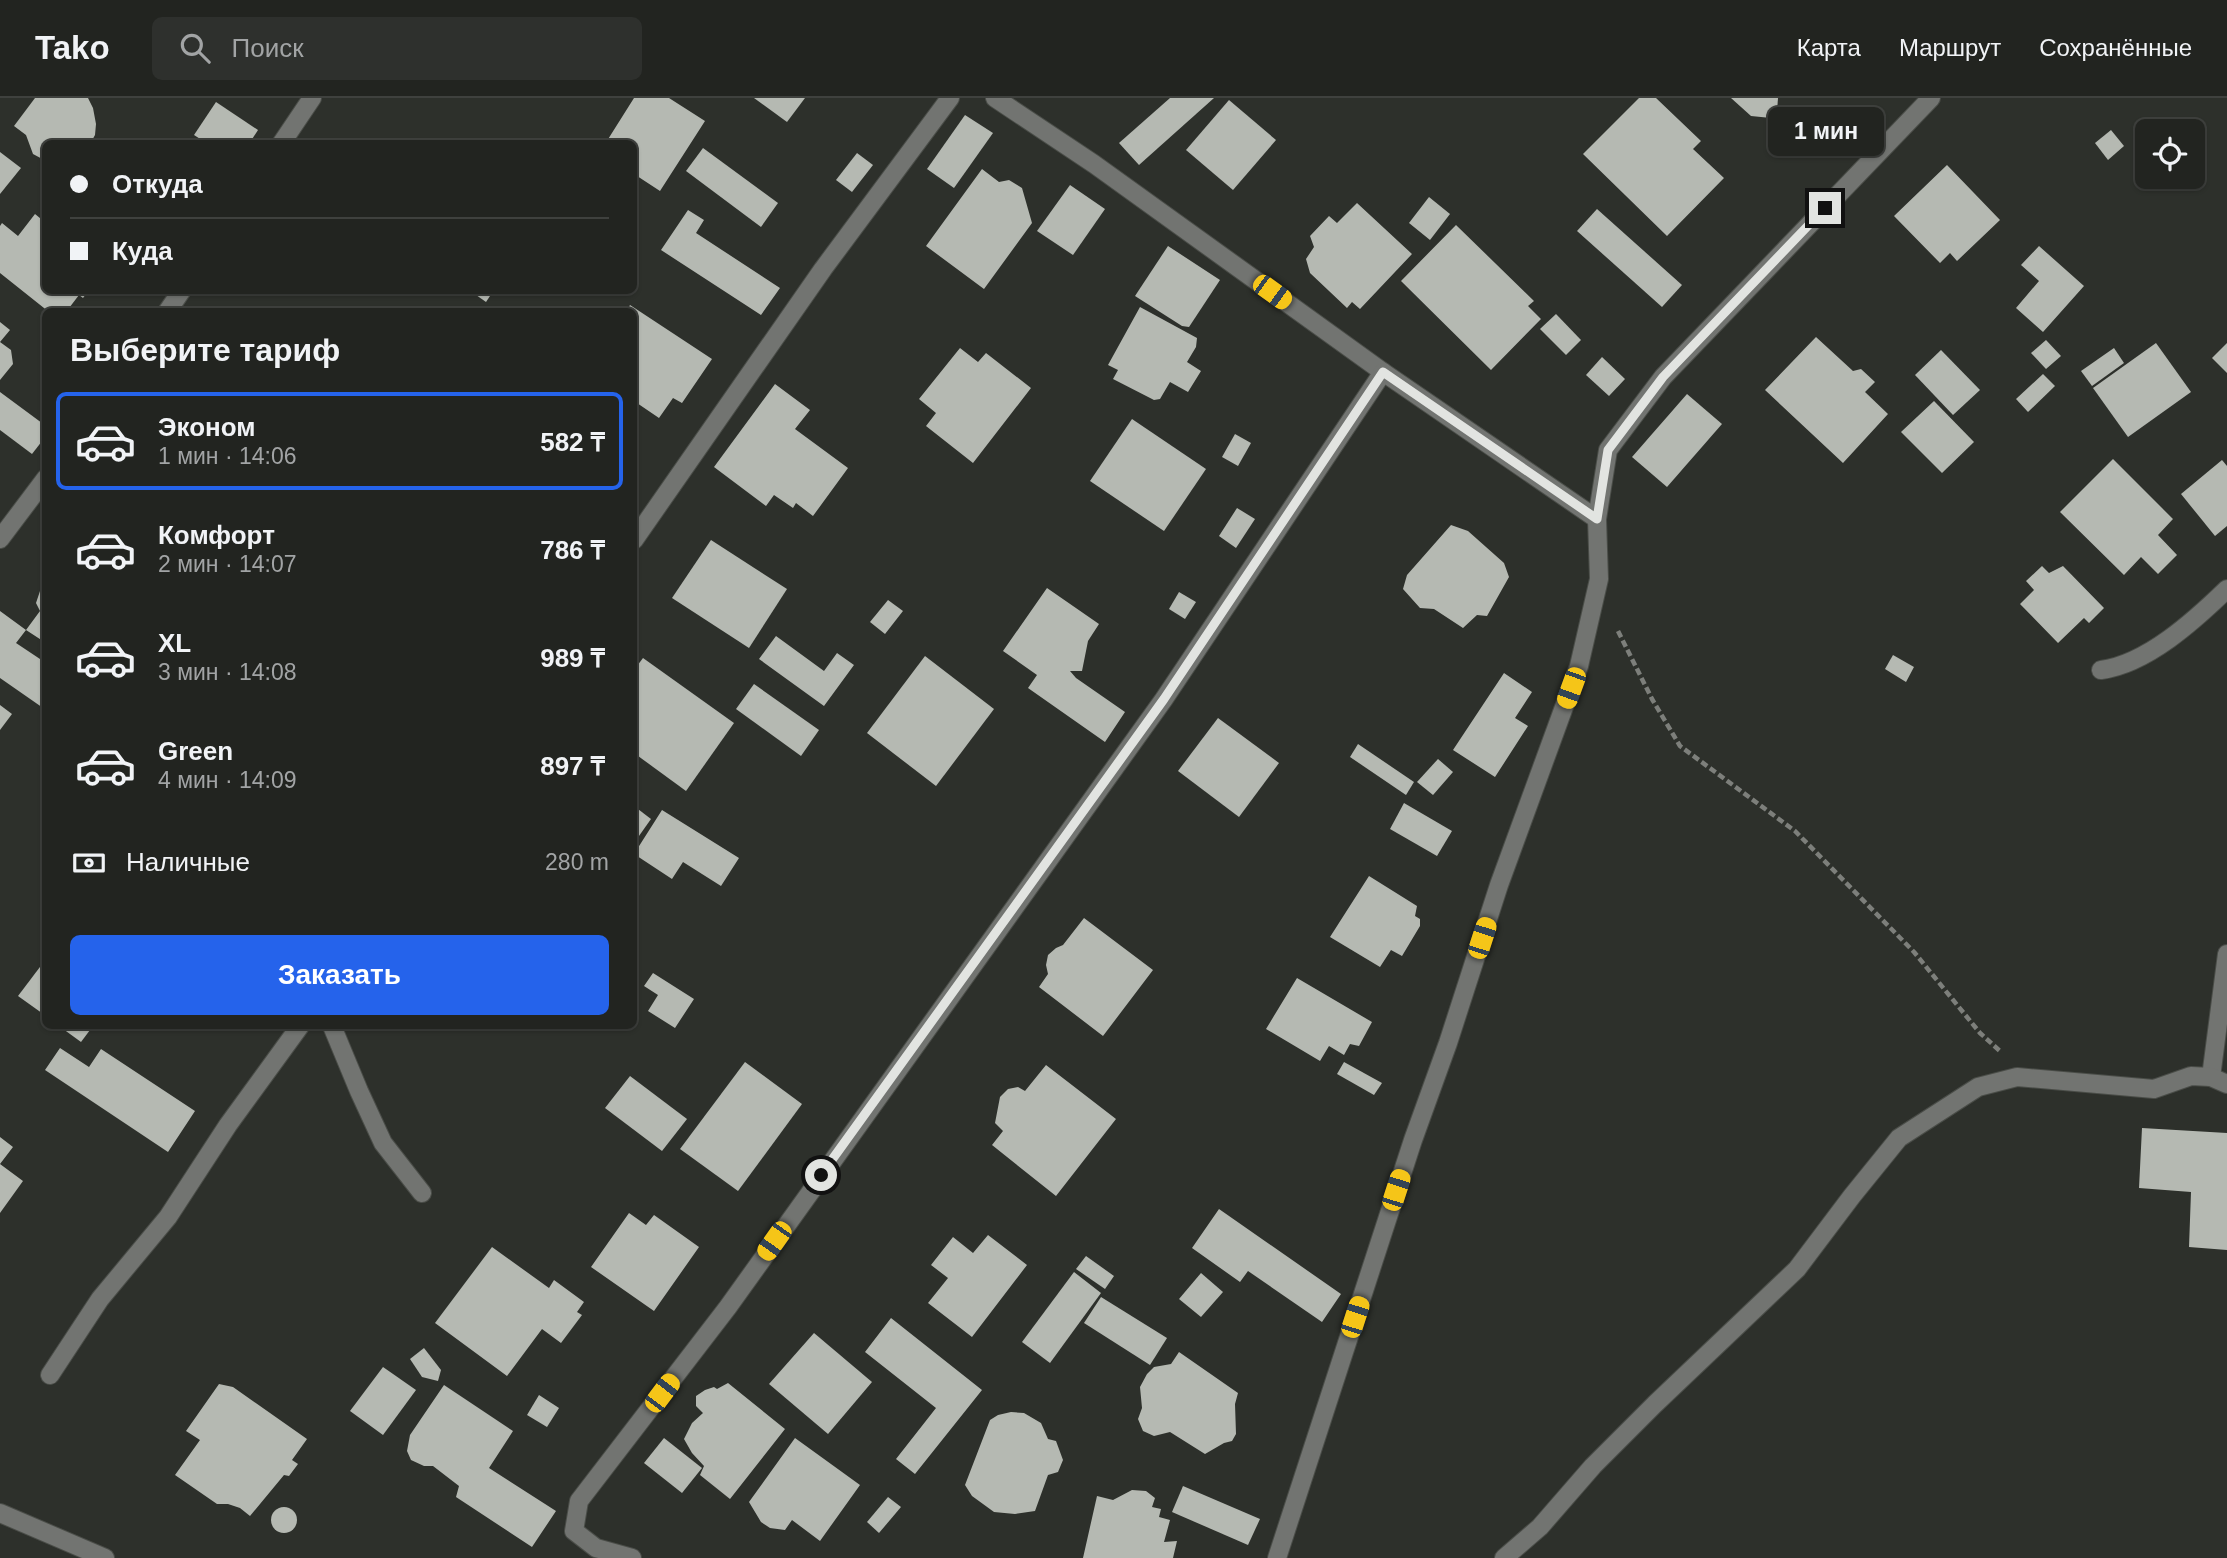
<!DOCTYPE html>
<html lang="ru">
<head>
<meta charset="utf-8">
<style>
  body { margin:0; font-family:Helvetica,sans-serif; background:#2e302d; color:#f1f3f6; height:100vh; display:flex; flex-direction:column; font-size:26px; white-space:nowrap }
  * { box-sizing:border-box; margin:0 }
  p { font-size:23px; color:#a2a4a5 }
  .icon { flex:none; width:38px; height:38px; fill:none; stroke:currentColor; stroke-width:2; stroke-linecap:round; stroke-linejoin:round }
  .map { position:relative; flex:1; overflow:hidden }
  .panel { position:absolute; left:42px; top:210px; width:595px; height:721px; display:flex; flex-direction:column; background:#222420; border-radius:10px; box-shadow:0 2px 5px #0004,0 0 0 2px #3f413e }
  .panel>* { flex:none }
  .guide { position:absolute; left:42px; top:42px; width:595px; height:154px; border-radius:10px; box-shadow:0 2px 5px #0004,0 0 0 2px #3f413e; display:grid; align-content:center; height:154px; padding:0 28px; background:#222420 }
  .buttons { position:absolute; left:2135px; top:21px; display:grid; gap:14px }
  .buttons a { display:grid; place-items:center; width:70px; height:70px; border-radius:10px; background:#222420; box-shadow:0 2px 5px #0004,0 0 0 2px #3f413e; font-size:35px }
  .end { position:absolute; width:32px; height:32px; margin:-16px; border:9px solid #e2e4e1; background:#111; box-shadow:0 0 0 4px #111 }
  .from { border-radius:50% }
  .bubble { position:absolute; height:49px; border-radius:10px; background:#222420; box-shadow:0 2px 5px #0004,0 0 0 2px #3f413e; font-size:23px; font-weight:800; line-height:49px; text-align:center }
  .car { position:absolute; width:21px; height:42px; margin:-21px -10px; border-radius:9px; box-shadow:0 0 5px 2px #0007; background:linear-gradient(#f5c518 24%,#345 0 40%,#f5c518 0 76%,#345 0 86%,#f5c518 0) }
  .guide b { display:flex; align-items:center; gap:24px; height:66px; font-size:26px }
  .guide b+b { border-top:2px solid #3f413e }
  .guide i { width:18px; height:18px; background:#f1f3f6 }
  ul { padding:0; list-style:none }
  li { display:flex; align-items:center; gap:21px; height:98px; margin:0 14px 10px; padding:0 14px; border:4px solid transparent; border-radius:10px }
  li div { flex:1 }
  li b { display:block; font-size:26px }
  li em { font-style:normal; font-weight:800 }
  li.on { border-color:#2563eb }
  li>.icon { width:63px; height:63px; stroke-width:1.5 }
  h2 { padding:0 28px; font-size:32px; line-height:84px }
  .pay { display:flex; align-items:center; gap:18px; height:77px; padding:0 28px; font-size:26px }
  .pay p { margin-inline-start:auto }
  .button { display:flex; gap:14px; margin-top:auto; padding:14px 28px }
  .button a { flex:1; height:80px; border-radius:10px; background:#2563eb; color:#fff; font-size:28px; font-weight:800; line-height:80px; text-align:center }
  header { display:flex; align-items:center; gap:42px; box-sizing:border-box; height:98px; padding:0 35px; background:#222420; border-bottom:2px solid #3f413e }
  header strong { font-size:33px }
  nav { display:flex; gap:38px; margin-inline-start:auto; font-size:24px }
  .search { width:490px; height:63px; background:#2e302d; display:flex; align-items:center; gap:18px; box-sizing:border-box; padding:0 24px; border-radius:10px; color:#a2a4a5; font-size:26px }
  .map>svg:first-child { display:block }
</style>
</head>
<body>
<header>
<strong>Tako</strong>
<div class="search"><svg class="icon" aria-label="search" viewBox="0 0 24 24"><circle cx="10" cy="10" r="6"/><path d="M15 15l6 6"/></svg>Поиск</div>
<nav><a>Карта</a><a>Маршрут</a><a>Сохранённые</a></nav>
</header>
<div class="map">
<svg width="2227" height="1460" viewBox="0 0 2227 1460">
  <rect width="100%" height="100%" fill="#2d302b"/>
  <g fill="#b5b9b2">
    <polygon points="35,0 88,0 93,10 96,26 95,37 90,46 46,46 46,63 33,56 26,37 14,28"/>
    <polygon points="634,0 669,0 705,23 660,93 634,76 634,46 605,46"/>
    <polygon points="754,0 805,0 787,24"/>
    <polygon points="1170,0 1214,0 1139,67 1119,45"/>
    <polygon points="1639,0 1656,0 1701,43 1693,51 1724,80 1667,138 1583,56"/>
    <polygon points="1731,0 1778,0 1777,13 1771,20 1751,18"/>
    <polygon points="1229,2 1276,42 1233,92 1186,52"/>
    <polygon points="216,4 258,32 249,46 208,46 194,37"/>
    <polygon points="965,17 993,35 954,90 927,71"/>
    <polygon points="2111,32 2124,48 2108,62 2095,45"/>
    <polygon points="703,50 778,105 761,129 686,73"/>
    <polygon points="0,54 21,70 0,96"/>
    <polygon points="857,55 873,67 852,94 836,82"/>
    <polygon points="1947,67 2000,122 1957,163 1950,155 1940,165 1894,118"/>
    <polygon points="982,71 999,84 1009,82 1022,90 1032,125 984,191 926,148"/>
    <polygon points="1070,87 1105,111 1073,157 1037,133"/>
    <polygon points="1429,99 1450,116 1430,142 1409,125"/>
    <polygon points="1357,105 1412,156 1360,211 1352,204 1347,210 1310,175 1306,161 1314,149 1310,138 1329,118 1337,125"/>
    <polygon points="1597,111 1682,187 1662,209 1577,133"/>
    <polygon points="688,112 704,122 696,135 780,190 761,217 661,152"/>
    <polygon points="35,116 46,125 46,192 89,192 83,200 79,197 66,214 49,214 0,175 0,128 2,125 18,138"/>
    <polygon points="1456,127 1534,203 1528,208 1541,221 1491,272 1401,183"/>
    <polygon points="1168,148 1220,182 1189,229 1182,228 1135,198"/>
    <polygon points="2039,148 2084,188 2043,234 2016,210 2039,183 2021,167"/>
    <polygon points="469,192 494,192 486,204"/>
    <polygon points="630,207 712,261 682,305 673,300 659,320 634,303 634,214 626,214"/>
    <polygon points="1140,209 1197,240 1196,249 1187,264 1201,273 1188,294 1170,284 1160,301 1154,302 1113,281 1118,272 1108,267"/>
    <polygon points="1556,216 1581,242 1566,257 1540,231"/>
    <polygon points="0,224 10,232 0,244 11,252 13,266 0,282"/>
    <polygon points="1816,239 1853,273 1861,271 1875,284 1865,294 1888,316 1843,365 1765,292"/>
    <polygon points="2046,242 2061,258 2046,271 2031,255"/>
    <polygon points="2156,245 2191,294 2128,339 2093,290"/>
    <polygon points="2227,245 2227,275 2212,260"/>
    <polygon points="960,250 978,264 986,255 1031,290 973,365 926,328 936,315 919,301"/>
    <polygon points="2114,250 2124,265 2092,288 2081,273"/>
    <polygon points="1941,252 1980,292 1953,317 1915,277"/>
    <polygon points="1602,259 1625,281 1609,298 1586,277"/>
    <polygon points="2043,276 2055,288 2028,314 2016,301"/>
    <polygon points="775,286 810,312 795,331 848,370 813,418 796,405 793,410 774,397 766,408 714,369"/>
    <polygon points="0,294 46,328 46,338 32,356 0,332"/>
    <polygon points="1687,296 1722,326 1667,389 1632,359"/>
    <polygon points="1934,303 1974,344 1942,375 1901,334"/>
    <polygon points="1132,321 1206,371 1164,433 1090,383"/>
    <polygon points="1235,336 1251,345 1238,368 1222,359"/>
    <polygon points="2113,361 2173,421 2158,437 2177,457 2158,476 2141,459 2124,477 2060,414"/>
    <polygon points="2222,362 2227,368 2227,428 2215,438 2181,396"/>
    <polygon points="1237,410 1255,421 1236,450 1219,438"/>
    <polygon points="1451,427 1468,433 1504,465 1509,479 1487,518 1477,517 1463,530 1434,511 1420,510 1403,491 1407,477"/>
    <polygon points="711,442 787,491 749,550 672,500"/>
    <polygon points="2042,468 2049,475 2063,468 2104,510 2089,525 2084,520 2058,545 2020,506 2034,492 2026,483"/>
    <polygon points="46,486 46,545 26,532 40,513 36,505 40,493"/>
    <polygon points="1047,490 1099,526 1088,543 1082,573 1070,573 1076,580 1125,614 1105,644 1028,590 1037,577 1003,553"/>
    <polygon points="1179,494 1196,504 1185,521 1169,511"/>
    <polygon points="888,502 903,513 885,536 870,524"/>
    <polygon points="0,513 26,532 16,545 46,565 46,612 0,580"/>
    <polygon points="776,538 824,573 837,555 854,567 824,608 759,561"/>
    <polygon points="1893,557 1914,569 1906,584 1885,571"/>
    <polygon points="925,558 994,611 936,688 867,635"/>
    <polygon points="643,560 734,625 686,693 634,655 634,572"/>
    <polygon points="1504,575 1532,594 1515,620 1528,628 1495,679 1453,652"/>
    <polygon points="754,586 819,632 801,658 736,611"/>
    <polygon points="0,607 12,616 0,632"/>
    <polygon points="1218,620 1279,665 1239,719 1178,673"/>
    <polygon points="1358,646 1414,684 1406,697 1350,659"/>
    <polygon points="1438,661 1453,674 1433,697 1417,684"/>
    <polygon points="1404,705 1452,733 1437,758 1390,731"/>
    <polygon points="634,708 651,721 634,745"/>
    <polygon points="662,712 739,760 721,788 683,764 672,781 634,756"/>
    <polygon points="1369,778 1417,808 1415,818 1420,821 1420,828 1402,858 1391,852 1380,869 1330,839"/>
    <polygon points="1084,820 1153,872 1103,938 1039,889 1048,876 1046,867 1048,857 1056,850 1063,847"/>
    <polygon points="46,861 46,918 18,898"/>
    <polygon points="653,875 694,901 675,930 648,913 658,897 644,888"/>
    <polygon points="1297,880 1372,924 1359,948 1350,946 1344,957 1329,948 1320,963 1266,931"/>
    <polygon points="59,928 93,928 81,944"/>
    <polygon points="60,950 89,969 101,951 195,1013 168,1054 45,972"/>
    <polygon points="745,964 802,1006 738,1093 680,1051"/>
    <polygon points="1344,964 1382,985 1374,997 1337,976"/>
    <polygon points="1046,967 1116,1021 1056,1098 992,1047 1003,1033 995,1025 1000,999 1008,991 1018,989 1025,993"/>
    <polygon points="630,978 687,1021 662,1053 605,1010"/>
    <polygon points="2142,1030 2227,1035 2227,1152 2189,1149 2191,1094 2139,1090"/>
    <polygon points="0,1039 13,1049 0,1066 23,1083 0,1115"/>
    <polygon points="1219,1111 1341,1196 1322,1224 1248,1173 1240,1184 1192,1150"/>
    <polygon points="629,1115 646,1127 654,1117 699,1149 654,1213 591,1169"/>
    <polygon points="988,1137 1027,1167 972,1239 928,1205 948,1180 931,1167 953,1139 973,1155"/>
    <polygon points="492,1149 549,1190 554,1182 584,1204 577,1214 582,1217 561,1245 542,1231 507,1278 435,1225"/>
    <polygon points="1086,1158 1114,1178 1105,1191 1076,1171"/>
    <polygon points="1074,1174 1101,1195 1050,1265 1022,1244"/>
    <polygon points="1201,1175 1223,1194 1201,1219 1179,1201"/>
    <polygon points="1101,1199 1167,1240 1150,1267 1084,1225"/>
    <polygon points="891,1220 982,1292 915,1376 896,1361 936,1310 865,1254"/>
    <polygon points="814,1235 872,1284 828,1336 769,1286"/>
    <polygon points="424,1250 441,1272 438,1283 422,1279 410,1261"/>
    <polygon points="1179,1254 1238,1295 1235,1306 1236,1336 1232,1343 1224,1345 1205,1356 1170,1334 1154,1338 1143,1333 1138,1321 1142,1310 1140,1289 1147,1276 1154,1269 1171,1266"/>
    <polygon points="383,1269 416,1292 383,1337 350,1313"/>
    <polygon points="728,1285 785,1331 730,1401 700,1377 704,1368 692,1355 684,1341 692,1325 703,1315 696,1308 696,1298 705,1292 714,1289 717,1291"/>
    <polygon points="219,1286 233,1289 307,1341 292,1362 298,1366 289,1378 284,1377 250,1418 240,1410 228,1406 217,1406 175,1377 200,1342 186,1333"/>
    <polygon points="444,1287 513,1333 489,1370 556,1413 532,1449 456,1399 459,1388 433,1368 424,1368 411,1362 407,1353 410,1337"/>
    <polygon points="539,1297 559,1310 547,1329 527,1317"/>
    <polygon points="1011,1314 1024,1315 1041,1325 1048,1341 1056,1343 1063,1362 1058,1374 1048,1377 1035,1413 1015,1416 994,1414 972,1398 965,1387 990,1322 998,1317"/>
    <polygon points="664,1340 702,1370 682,1395 644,1365"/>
    <polygon points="795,1340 860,1387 820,1443 792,1422 785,1432 770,1430 761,1424 749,1404"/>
    <polygon points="1183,1388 1260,1421 1248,1447 1172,1414"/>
    <polygon points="1132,1392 1146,1393 1155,1400 1152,1409 1161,1411 1159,1419 1170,1422 1164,1444 1177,1443 1173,1460 1083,1460 1097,1398 1113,1402"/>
    <polygon points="888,1399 901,1409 879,1435 867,1424"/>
    <circle cx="284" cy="1422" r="13"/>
  </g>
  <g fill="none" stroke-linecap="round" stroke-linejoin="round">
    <g stroke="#4a4d48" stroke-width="20">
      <g id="minor">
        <polyline points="995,0 1094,66 1383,274 1597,421"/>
        <polyline points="281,46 312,0"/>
        <polyline points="167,214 182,192"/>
        <polyline points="0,441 46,380"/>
        <polyline points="634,442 823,171 950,0"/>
        <path d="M2101,572C2147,566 2195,522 2227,491"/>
        <polyline points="332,928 359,993 383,1045 422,1095"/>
        <polyline points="2211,979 2227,856"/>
        <polyline points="50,1277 100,1201 168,1119 228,1027 300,928"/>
        <polyline points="0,1415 105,1460"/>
        <polyline points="632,1460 596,1450 574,1433 579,1403 728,1209 1164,601 1383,274"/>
        <polyline points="1277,1460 1413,1042 1448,945 1499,787 1579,568 1599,481 1597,421 1608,352 1663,279 1931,0"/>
        <polyline points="1504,1460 1540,1429 1593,1368 1655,1306 1797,1171 1852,1098 1899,1040 1978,989 2017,979 2154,991 2191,978 2211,979 2227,986"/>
      </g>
    </g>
    <polyline stroke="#7d7f7b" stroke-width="4.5" stroke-dasharray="7 3.5" stroke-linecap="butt" points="1618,533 1652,601 1680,648 1795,733 1914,854 1980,935 2001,954"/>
    <use href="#minor" stroke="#727471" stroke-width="18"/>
  </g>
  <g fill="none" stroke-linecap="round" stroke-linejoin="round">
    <polyline stroke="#e2e4e1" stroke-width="9" points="821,1077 1164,601 1383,274 1597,421 1608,352 1663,279 1825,110"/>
  </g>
</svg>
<div class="buttons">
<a><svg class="icon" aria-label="locate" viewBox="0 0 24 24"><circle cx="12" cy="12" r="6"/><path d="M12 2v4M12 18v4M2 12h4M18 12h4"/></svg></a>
</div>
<i class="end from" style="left:821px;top:1077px"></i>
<i class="end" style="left:1825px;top:110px"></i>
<div class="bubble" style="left:1768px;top:9px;width:116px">1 мин</div>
<i class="car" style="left:1272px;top:194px;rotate:126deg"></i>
<i class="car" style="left:1571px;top:590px;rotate:200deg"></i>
<i class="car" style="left:1482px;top:840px;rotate:18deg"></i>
<i class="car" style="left:1396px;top:1092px;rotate:18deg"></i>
<i class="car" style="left:774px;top:1143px;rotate:215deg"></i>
<i class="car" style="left:1355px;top:1219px;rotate:18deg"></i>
<i class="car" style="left:662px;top:1295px;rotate:37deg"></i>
<div class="guide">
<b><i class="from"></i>Откуда</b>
<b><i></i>Куда</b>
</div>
<section class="panel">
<h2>Выберите тариф</h2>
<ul>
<li class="on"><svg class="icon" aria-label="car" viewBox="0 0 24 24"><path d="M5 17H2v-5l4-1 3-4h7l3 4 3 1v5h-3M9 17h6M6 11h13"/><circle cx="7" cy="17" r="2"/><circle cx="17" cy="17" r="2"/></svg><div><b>Эконом</b><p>1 мин · 14:06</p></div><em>582 ₸</em></li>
<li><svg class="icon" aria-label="car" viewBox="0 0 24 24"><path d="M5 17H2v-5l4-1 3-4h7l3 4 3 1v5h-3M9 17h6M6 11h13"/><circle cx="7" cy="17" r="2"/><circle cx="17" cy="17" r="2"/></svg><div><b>Комфорт</b><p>2 мин · 14:07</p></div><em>786 ₸</em></li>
<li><svg class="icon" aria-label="car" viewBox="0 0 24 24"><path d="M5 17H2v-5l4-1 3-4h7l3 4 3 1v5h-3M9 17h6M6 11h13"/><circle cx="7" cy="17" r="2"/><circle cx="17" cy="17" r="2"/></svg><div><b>XL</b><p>3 мин · 14:08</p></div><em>989 ₸</em></li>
<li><svg class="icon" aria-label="car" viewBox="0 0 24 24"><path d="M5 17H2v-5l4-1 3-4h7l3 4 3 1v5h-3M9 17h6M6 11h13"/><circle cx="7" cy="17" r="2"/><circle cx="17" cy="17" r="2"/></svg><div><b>Green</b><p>4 мин · 14:09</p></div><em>897 ₸</em></li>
</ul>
<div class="pay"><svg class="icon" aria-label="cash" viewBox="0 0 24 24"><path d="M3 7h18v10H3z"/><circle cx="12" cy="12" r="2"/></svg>Наличные<p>280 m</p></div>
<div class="button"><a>Заказать</a></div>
</section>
</div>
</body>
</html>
